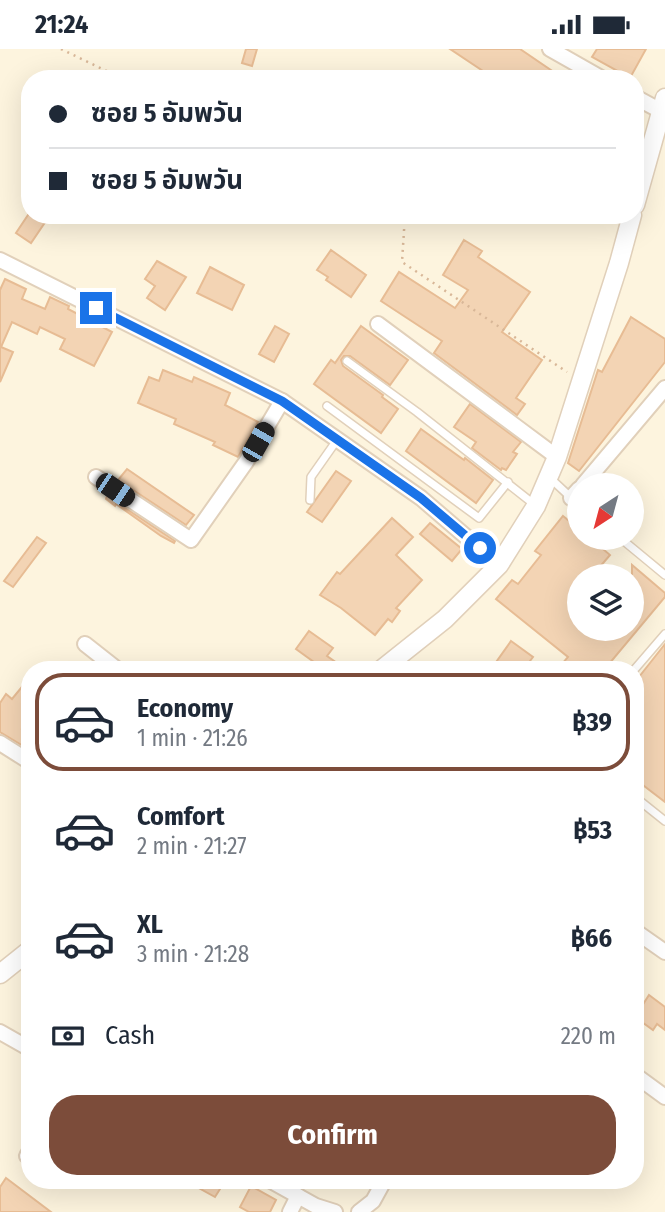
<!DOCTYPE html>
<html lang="en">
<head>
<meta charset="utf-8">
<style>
  body { margin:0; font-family:"Fira Sans Condensed","Noto Sans Thai",sans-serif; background:#f2f2f3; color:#1f2937; height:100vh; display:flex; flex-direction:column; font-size:26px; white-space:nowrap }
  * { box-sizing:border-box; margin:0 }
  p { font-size:23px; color:#747a83 }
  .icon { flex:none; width:38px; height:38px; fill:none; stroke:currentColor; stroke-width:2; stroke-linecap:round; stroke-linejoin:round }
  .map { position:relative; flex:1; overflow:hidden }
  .side { position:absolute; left:21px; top:612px; width:623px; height:528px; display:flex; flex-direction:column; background:#fff; border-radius:28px; box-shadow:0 7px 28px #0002 }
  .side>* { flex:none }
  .hud { position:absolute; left:21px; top:21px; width:623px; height:154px; border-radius:28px; box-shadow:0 7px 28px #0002; display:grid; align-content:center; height:154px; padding:0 28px; background:#fff }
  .needle { width:46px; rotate:216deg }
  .fabs { position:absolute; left:567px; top:424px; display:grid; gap:14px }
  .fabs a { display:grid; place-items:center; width:77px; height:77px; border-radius:50%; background:#fff; box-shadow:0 7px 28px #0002; font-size:35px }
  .end { position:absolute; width:32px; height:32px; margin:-16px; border:9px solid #1a73e8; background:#fff; box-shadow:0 0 0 4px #fff }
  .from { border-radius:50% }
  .car { position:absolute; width:21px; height:42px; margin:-21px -10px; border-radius:9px; box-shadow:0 0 5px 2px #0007; background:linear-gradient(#222 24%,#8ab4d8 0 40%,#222 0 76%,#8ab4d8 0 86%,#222 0) }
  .hud b { display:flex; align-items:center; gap:24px; height:66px; font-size:26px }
  .hud b+b { border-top:2px solid #e0e1e3 }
  .hud i { width:18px; height:18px; background:#1f2937 }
  ul { padding:12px 0 0; list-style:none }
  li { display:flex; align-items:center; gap:21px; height:98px; margin:0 14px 10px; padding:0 14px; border:4px solid transparent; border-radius:28px }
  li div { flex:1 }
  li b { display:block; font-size:26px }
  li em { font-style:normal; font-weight:700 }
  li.active { border-color:#7c4c3a }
  li>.icon { width:63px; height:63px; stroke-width:1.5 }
  .pay { display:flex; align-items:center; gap:18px; height:77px; padding:0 28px; font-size:26px }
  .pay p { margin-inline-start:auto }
  .primary-button { display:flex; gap:14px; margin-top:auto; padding:14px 28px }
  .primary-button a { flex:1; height:80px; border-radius:28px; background:#7c4c3a; color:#fff; font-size:28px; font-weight:700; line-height:80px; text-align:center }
  .status { display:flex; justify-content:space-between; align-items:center; height:49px; padding:0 35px; background:#fff; direction:ltr }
  .status svg { height:19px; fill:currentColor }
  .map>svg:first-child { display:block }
</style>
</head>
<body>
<div class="status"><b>21:24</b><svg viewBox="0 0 49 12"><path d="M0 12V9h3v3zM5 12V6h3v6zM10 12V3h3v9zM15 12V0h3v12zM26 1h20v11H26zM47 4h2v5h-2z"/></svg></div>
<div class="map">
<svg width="665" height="1163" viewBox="0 0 665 1163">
  <rect width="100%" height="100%" fill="#fdf4de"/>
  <g fill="#f3d4b4" stroke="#e7bc94" stroke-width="2">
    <polygon points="246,0 257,0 252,17 242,14"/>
    <polygon points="450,0 520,0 564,30 495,30"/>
    <polygon points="597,0 646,0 630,29 592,8"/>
    <polygon points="28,166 50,166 31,194 16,184"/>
    <polygon points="464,191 482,202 478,208 530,243 502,283 542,311 516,349 525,355 517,366 434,304 442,292 381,252 399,223 455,259 468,241 443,226"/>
    <polygon points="331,201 366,226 351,248 326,231 328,228 317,221"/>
    <polygon points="157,212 186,228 165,261 147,249 155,237 145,230"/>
    <polygon points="210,218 244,236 232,261 197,244"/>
    <polygon points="5,230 26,240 22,250 45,260 50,248 69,257 68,260 112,283 94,317 60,300 65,290 40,278 37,285 12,273 1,298 13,303 0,333 0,241"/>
    <polygon points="631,268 665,290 665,313 579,422 568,414 598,321 602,323"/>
    <polygon points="275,277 289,285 274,313 259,305"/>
    <polygon points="361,277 408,311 390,336 350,307 344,307 341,311 343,317 383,346 382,348 398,360 381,384 314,335 331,311 335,314"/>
    <polygon points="163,321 192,333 194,328 230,344 225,356 258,373 238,408 213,396 215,393 174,375 176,370 138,354 149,328 159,332"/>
    <polygon points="470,355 521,393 513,403 517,405 506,421 502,419 501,421 472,399 476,393 454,378"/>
    <polygon points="421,380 464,411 465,409 493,431 476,454 406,402"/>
    <polygon points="127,420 194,466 186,476 118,431"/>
    <polygon points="336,422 351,432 322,473 307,463"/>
    <polygon points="107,447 175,492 174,494 161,487 116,455 115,457 106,450"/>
    <polygon points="563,467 579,480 579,488 589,488 610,506 592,527 579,527 579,579 632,579 632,516 665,544 665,548 604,621 557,621 568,608 496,550 512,531 518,535 541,506 535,502"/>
    <polygon points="392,469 413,488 396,506 422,531 396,559 400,562 392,573 388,570 375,586 341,559 320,546 337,523 340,525"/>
    <polygon points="430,474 462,500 452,512 420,485"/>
    <polygon points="37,488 46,494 13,538 4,532"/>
    <polygon points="309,582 333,599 327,607 337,614 332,621 325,621 296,600"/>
    <polygon points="511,592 533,608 523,621 501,621 494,616"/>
    <polygon points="665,595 665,753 635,730 635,633"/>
    <polygon points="30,628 30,670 22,680 30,685 30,701 0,683 0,654 6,645 12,650"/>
    <polygon points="649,946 665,958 665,981 657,975 653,981 635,968"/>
    <polygon points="6,1129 51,1163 0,1163 0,1138"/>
    <polygon points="203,1132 225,1132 215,1148 199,1139"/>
    <polygon points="251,1137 276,1151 270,1163 249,1163 240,1158"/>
  </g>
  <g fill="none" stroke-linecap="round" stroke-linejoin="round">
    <g stroke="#e1d0ba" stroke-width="10">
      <g id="service">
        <polyline points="347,312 417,363 535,456"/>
        <polyline points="327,357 479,469 508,433"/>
        <polyline points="549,428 579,456"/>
        <polyline points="310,451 311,428 337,391"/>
        <polyline points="619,488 665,526"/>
        <polyline points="634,621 665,585"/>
        <polyline points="635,748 665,772"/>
      </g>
    </g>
    <g stroke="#e1d0ba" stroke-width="18">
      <g id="minor">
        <polyline points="550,0 603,30"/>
        <polyline points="635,48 661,62"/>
        <polyline points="0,211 282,352 421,449 499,516"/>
        <polyline points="378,275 557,408"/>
        <polyline points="96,428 191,491 246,413 282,352"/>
        <polyline points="583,436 665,339"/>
        <polyline points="571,449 579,440"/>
        <polyline points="85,595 118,621"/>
        <polyline points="0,694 30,713"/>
        <polyline points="635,882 665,903"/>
        <polyline points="0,983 30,1000"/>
        <polyline points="635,1026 665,1048"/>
        <polyline points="27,1107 30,1102"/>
        <polyline points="271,1132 316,1157 335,1163"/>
        <polyline points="290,1163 298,1147"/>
        <polyline points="359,1163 373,1152 384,1132"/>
      </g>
    </g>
    <g stroke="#e1d0ba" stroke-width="21">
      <g id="tertiary">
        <polyline points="635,156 665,49"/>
        <polyline points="381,621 445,570 499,516 536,457 557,408 619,214 632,166"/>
        <polyline points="0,925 30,901"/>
      </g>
    </g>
    <g stroke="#d8b798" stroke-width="2.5" stroke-dasharray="2 5" stroke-linecap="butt">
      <polyline points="61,0 123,30"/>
      <polyline points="405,166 402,213 567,323"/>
    </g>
    <use href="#service" stroke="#fff" stroke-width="7"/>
    <use href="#minor" stroke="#fff" stroke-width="14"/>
    <use href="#tertiary" stroke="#fff" stroke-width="18"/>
  </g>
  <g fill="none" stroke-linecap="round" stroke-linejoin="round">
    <polyline stroke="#1a73e8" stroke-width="9" points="96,259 282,352 421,449 480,499"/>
  </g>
</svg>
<div class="fabs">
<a><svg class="needle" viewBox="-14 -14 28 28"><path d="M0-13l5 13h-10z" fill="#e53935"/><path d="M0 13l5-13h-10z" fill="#747a83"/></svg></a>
<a><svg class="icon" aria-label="layers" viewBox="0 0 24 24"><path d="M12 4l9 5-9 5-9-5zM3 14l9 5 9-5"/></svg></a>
</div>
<i class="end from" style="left:480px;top:499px"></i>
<i class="end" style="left:96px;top:259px"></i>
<i class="car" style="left:258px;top:393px;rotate:30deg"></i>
<i class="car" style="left:115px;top:441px;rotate:124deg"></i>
<div class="hud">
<b><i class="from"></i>ซอย 5 อัมพวัน</b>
<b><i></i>ซอย 5 อัมพวัน</b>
</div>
<section class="side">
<ul>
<li class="active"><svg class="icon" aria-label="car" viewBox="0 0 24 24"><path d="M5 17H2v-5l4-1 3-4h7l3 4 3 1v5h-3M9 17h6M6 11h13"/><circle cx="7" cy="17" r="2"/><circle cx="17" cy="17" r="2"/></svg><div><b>Economy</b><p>1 min · 21:26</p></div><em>฿39</em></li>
<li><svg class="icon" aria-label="car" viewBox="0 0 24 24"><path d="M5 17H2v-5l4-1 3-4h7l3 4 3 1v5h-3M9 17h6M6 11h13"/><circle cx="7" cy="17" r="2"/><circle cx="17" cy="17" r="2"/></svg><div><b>Comfort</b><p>2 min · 21:27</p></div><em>฿53</em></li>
<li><svg class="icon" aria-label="car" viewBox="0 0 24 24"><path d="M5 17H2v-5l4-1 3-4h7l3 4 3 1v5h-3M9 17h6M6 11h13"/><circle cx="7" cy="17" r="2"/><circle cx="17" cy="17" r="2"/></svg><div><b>XL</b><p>3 min · 21:28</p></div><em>฿66</em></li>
</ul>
<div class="pay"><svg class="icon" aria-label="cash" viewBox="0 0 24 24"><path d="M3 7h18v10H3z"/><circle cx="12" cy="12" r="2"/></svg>Cash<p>220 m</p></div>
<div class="primary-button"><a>Confirm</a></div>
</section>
</div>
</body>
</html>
